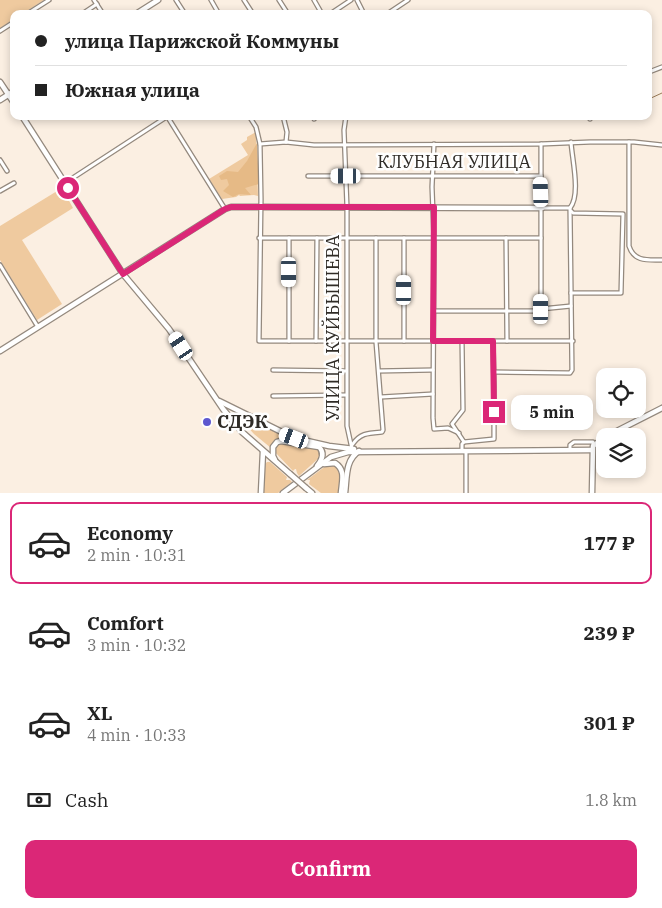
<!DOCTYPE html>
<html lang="en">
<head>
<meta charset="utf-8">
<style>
  body { margin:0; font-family:"IBM Plex Serif",serif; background:#f2f2f2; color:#222; height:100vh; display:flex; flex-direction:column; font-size:19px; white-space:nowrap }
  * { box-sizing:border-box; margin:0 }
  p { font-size:16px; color:#767676 }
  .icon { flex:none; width:28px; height:28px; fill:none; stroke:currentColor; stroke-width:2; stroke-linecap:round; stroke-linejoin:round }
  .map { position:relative; height:493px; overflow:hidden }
  .drawer { display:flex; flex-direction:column; background:#fff; flex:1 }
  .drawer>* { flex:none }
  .hud { position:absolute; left:10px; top:10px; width:642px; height:110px; border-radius:10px; box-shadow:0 2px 8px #0003; display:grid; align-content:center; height:110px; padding:0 25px; background:#fff }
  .tools { position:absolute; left:596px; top:368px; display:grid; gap:10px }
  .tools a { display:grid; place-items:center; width:50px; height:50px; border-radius:10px; background:#fff; box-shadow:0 2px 8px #0003; font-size:25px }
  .end { position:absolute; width:22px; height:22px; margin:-11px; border:6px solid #db2777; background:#fff; box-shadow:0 0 0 2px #fff }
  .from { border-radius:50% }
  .bubble { position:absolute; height:35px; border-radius:10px; background:#fff; box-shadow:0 2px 8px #0003; font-size:16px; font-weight:800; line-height:35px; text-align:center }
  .car { position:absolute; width:15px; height:30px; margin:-15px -8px; border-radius:6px; box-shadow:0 0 4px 1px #0007; background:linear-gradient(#fff 24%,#345 0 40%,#fff 0 76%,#345 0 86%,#fff 0) }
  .hud b { display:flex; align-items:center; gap:18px; height:48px; font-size:19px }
  .hud b+b { border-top:1px solid #e0e0e0 }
  .hud i { width:12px; height:12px; background:#222 }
  ul { padding:9px 0 0; list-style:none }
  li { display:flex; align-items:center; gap:15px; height:82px; margin:0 10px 8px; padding:0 15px; border:2px solid transparent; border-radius:10px }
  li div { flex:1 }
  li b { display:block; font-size:19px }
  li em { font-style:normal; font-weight:800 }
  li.selected { border-color:#db2777 }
  li>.icon { width:45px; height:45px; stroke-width:1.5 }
  .pay { display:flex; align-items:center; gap:12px; height:55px; padding:0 25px; font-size:19px }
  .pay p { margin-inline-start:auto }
  .action { display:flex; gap:10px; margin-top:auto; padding:10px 25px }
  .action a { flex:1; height:58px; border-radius:10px; background:#db2777; color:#fff; font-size:20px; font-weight:800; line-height:58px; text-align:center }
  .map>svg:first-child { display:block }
</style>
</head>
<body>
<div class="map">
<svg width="662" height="493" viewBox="0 0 662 493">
  <rect width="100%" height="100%" fill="#fbefe2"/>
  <g fill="#efca9f">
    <polygon points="0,0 44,0 22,14 14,14 14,19 0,28"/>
    <polygon points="256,132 258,196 254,195 240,196 239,195 236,197 222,199 209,179 248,155 241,144 247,140 247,137"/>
    <polygon points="62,188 73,208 22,240 62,304 37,320 0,260 0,226"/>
    <polygon points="233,411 279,434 312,444 280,440 271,448 254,434"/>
    <polygon points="277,443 320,449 320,457 299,476 297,473 296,469 295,469 293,471 273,450"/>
    <polygon points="267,462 270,462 287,477 286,480 290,480 292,482 278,493 262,493 264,465"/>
    <polygon points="327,465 336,465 341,472 340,493 321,493 309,484 310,480 307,480"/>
  </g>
  <polygon fill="#e6ba86" points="257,143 259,184 245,188 251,195 239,194 233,197 223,191 229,185 227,179 221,180 219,176 227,171 238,172 247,161"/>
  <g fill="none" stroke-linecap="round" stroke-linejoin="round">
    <polyline stroke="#997955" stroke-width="1" points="649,99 662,93"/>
    <g stroke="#94897e" stroke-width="5.5">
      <g id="street">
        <polyline points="94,0 103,14"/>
        <polyline points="176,0 185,14"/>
        <polyline points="211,0 219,14"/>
        <polyline points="244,0 253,14"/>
        <polyline points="279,0 288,14"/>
        <polyline points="314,0 322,14"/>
        <polyline points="357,0 364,14"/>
        <polyline points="27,14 49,0"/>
        <polyline points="82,14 97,4"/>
        <polyline points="330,14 351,0"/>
        <polyline points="387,14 408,0"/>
        <polyline points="0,31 14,22"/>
        <polyline points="649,72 662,67"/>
        <polyline points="167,116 225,209"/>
        <polyline points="249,116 256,127 260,144 261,199 259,341 573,341"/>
        <polyline points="283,116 287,132 286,142"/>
        <polyline points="313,116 314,119"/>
        <polyline points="346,116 344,130 347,207 347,426 352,449"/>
        <polyline points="590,116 590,119"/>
        <path d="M629,142V246C634,262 648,260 662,260"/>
        <polyline points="260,144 286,142 314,145 541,144 590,142 634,142 662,145"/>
        <polyline points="434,144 432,187 434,238 433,418 434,429 448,428 459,433"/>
        <polyline points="0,160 7,171"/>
        <polyline points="308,176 541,176"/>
        <polyline points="65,183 168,116"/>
        <polyline points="0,191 14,183"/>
        <polyline points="542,208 570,208"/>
        <polyline points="259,238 541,238"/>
        <polyline points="289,238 289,341"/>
        <polyline points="506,238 507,341"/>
        <polyline points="0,265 38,327"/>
        <polyline points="571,293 621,293 623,214 573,213 571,211"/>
        <polyline points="541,309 571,306"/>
        <polyline points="434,311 541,311 541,144"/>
        <polyline points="316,341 317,238"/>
        <polyline points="404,341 404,238"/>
        <polyline points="462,341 463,410 452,424 464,442"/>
        <polyline points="273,370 346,371"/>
        <polyline points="379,371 433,370"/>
        <path d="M494,372L570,373L572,370L570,208C581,195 572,159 571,142"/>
        <polyline points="273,396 346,395"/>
        <polyline points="381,397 433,394"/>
        <path d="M352,445C360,433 368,433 382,432L383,430L376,342V238"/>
        <polyline points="570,450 570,445 574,442 593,442 593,446"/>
        <polyline points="462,451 462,444 464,442 494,439 494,385 493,341"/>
        <polyline points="466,451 466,493"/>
      </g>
    </g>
    <g stroke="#94897e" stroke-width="7">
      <g id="secondary">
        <polyline points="136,14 158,0"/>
        <polyline points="0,82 14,103"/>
        <polyline points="0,100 14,91"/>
        <polyline points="22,116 123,274 169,329 223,409 242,432 290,474"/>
        <polyline points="0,351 225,209 231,207 260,207 542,208"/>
        <polyline points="219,401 294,438 329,446 354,449"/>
        <polyline points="607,436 662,408"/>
        <path d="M275,460L273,456V447L277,442L281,441L319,447C325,453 322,460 317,466"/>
        <path d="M324,464L335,463C346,470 342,481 341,493"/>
        <polyline points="306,488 312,493"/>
        <polyline points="261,493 263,451"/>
        <polyline points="283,493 331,457 348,452 592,450"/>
        <path d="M345,493C347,478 345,460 359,451"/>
        <polyline points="592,493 593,446 605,437"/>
      </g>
    </g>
    <use href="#street" stroke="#fff" stroke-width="3"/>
    <use href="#secondary" stroke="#fff" stroke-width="4.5"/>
    <g stroke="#94897e" stroke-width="7" stroke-linecap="butt">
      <polyline id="secondary-bridge" points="290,474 306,488"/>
    </g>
    <use href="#secondary-bridge" stroke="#fff" stroke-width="4.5"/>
  </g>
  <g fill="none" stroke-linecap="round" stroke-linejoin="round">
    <polyline stroke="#db2777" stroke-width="6" points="68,188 123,274 225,209 231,207 434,207 433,341 493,341 494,412"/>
  </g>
  <circle fill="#5d57cf" stroke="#fefefe" stroke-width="2" cx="207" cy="422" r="5"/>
  <g text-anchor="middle" stroke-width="5" stroke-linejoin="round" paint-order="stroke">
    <g font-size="18" fill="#2f2b26" stroke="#fefefe">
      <text x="454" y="168">КЛУБНАЯ УЛИЦА</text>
      <text transform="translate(333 328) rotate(-90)" y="6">УЛИЦА КУЙБЫШЕВА</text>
    </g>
    <g font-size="18" font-weight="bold" fill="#2f2b26" stroke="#fefefe" text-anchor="start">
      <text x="217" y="428">СДЭК</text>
    </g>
  </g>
</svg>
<div class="tools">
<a><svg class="icon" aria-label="locate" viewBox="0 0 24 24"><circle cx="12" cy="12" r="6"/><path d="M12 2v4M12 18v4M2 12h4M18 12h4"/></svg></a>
<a><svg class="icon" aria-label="layers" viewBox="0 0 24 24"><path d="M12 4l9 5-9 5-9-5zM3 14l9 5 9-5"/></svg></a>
</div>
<i class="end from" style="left:68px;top:188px"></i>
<i class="end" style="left:494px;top:412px"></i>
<div class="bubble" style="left:511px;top:395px;width:82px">5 min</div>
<i class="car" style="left:346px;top:176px;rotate:270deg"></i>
<i class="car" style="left:541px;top:192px;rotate:358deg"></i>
<i class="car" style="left:289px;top:272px;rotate:180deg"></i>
<i class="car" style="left:404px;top:290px;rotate:0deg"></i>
<i class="car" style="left:541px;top:309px;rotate:0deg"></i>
<i class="car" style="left:181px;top:346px;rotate:327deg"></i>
<i class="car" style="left:294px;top:438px;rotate:291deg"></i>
<div class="hud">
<b><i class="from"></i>улица Парижской Коммуны</b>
<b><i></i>Южная улица</b>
</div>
</div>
<section class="drawer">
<ul>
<li class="selected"><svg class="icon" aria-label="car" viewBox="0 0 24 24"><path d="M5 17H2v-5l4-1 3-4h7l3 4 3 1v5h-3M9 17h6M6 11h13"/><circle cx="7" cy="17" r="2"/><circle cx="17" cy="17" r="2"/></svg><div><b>Economy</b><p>2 min · 10:31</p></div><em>177 ₽</em></li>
<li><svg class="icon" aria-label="car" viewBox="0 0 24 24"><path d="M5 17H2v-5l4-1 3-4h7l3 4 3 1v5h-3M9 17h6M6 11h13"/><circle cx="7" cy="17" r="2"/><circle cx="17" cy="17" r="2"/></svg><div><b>Comfort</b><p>3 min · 10:32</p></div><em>239 ₽</em></li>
<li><svg class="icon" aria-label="car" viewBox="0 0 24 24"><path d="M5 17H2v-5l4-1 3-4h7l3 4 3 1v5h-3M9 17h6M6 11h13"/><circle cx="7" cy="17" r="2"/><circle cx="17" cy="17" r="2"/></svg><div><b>XL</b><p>4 min · 10:33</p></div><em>301 ₽</em></li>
</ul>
<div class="pay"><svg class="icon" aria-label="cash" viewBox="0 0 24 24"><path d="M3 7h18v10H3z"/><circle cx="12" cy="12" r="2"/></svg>Cash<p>1.8 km</p></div>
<div class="action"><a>Confirm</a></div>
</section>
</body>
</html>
